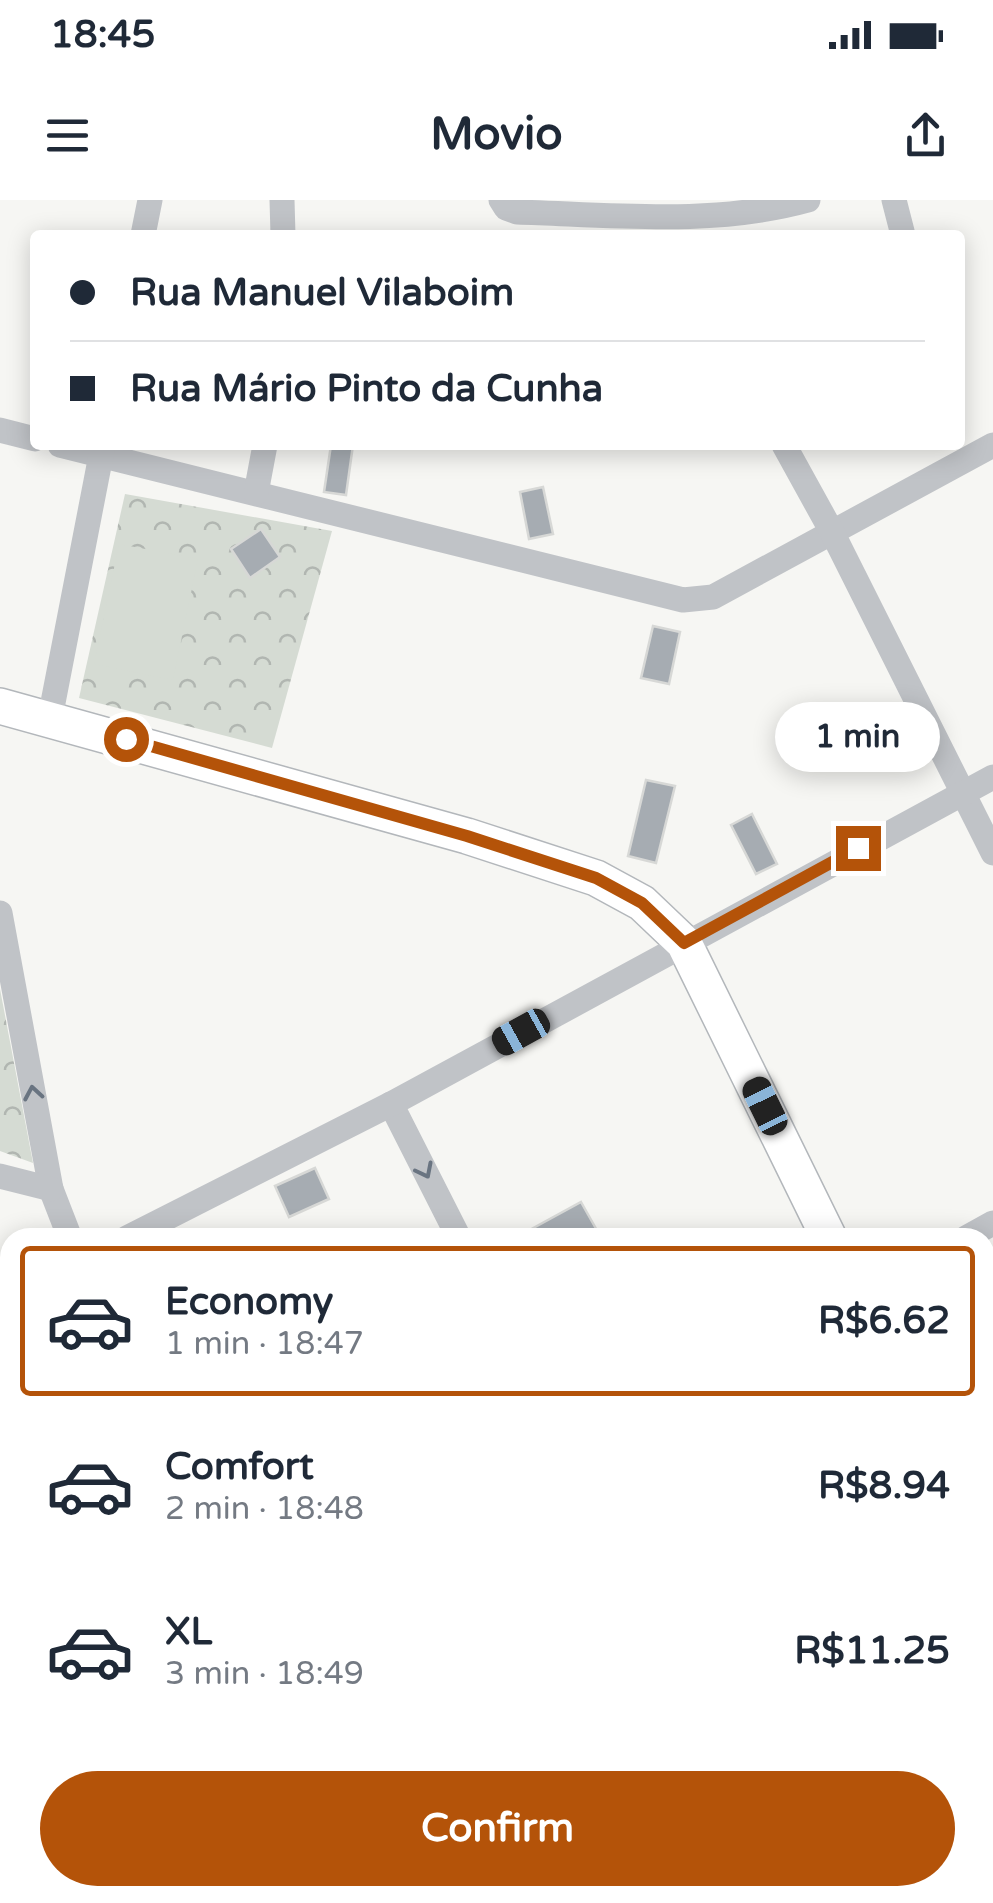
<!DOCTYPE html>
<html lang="en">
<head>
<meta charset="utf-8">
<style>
  body { margin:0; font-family:"Varela Round",sans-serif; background:#f6f6f7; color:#1f2937; height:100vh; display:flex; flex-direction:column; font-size:38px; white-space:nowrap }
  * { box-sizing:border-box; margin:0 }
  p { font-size:32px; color:#747a83 }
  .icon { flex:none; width:55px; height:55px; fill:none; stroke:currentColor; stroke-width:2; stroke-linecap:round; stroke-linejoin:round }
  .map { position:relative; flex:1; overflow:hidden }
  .panel { position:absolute; left:0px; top:1028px; width:995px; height:678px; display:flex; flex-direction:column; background:#fff; border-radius:30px 30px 0 0; box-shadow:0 5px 25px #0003 }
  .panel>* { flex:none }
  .hud { position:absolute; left:30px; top:30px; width:935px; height:220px; border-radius:10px; box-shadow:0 5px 25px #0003; display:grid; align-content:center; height:220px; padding:0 40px; background:#fff }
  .end { position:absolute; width:45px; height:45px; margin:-22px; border:12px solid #b45309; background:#fff; box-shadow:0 0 0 5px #fff }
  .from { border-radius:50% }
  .bubble { position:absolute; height:70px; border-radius:35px; background:#fff; box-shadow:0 5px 25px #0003; font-size:32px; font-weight:700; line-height:70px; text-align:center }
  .car { position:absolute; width:30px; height:60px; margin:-30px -15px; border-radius:12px; box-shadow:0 0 8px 2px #0007; background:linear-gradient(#222 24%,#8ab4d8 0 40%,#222 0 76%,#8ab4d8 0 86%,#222 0) }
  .hud b { display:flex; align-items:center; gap:35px; height:95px; font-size:38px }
  .hud b+b { border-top:2px solid #e0e1e3 }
  .hud i { width:25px; height:25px; background:#1f2937 }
  ul { padding:18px 0 0; list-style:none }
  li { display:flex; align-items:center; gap:30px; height:150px; margin:0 20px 15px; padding:0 20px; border:5px solid transparent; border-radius:10px }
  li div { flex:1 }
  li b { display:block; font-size:38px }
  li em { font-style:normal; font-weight:700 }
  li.current { border-color:#b45309 }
  li>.icon { width:90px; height:90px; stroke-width:1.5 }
  .cta { display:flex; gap:20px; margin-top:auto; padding:20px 40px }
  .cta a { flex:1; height:115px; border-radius:60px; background:#b45309; color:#fff; font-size:40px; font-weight:700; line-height:115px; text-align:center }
  .status { display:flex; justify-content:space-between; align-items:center; height:70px; padding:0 50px; background:#fff; direction:ltr }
  .status svg { height:28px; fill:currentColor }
  header { display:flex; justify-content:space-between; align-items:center; height:130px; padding:0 40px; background:#fff; font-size:45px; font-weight:700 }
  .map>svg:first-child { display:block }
</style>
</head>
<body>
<div class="status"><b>18:45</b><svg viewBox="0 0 49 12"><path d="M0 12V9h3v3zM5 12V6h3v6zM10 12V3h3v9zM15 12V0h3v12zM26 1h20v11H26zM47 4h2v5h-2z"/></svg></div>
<header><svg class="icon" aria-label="menu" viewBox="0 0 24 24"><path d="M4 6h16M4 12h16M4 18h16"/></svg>Movio<svg class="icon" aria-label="share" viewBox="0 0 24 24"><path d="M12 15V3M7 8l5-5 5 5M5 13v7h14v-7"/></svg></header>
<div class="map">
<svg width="993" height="1703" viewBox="0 0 993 1703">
  <defs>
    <pattern id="park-crowns" width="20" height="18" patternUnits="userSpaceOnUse" patternTransform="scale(2.5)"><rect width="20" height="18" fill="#d5dbd3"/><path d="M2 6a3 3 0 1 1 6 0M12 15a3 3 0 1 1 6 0" fill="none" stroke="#b1b6b1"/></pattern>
  </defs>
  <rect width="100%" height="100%" fill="#f6f6f3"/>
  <g fill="url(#park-crowns)">
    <polygon points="125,294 332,331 272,548 79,498"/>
    <polygon points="0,789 33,963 0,951"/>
  </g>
  <polygon fill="#d5dbd3" points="119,344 198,359 173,480 94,464"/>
  <g fill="#a6acb2" stroke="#d7d8d6" stroke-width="2.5">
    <polygon points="331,245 353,245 346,295 324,292"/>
    <polygon points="543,287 553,334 529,339 520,292"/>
    <polygon points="261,329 280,357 250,378 231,349"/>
    <polygon points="653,426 680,432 669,484 641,478"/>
    <polygon points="646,580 675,586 656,663 628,656"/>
    <polygon points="752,614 777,664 756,674 731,625"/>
    <polygon points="315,968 329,999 289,1017 275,986"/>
    <polygon points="581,1002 599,1034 593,1038 515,1038"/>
    <polygon points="10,1432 10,1472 0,1452 0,1437"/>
    <polygon points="447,1695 507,1695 508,1696 493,1703 451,1703"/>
  </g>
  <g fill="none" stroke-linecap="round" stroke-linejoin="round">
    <g stroke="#b3b7bb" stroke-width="38">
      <g id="secondary">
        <polyline points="0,506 467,636 596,678 642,703 684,743 829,1038"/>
        <polyline points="985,1360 993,1377"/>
      </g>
    </g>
    <g stroke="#c0c3c7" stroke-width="25">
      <polyline points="282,0 283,35"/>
      <path d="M501,0L506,8L517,12C614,15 714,26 808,0"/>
      <polyline points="894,0 903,35"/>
      <polyline points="143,35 150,0"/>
      <polyline points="0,230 35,239"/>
      <polyline points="60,245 683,400 713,397 993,245"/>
      <polyline points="784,245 832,332 993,653"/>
      <polyline points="256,293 265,245"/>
      <polyline points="50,518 103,245"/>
      <polyline points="0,713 51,989 70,1038"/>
      <polyline points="391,904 459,1038"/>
      <polyline points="0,976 51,989"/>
      <polyline points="127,1038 391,904 993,577"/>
      <polyline points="966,1038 993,1023"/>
      <polyline points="0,1102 10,1097"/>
      <polyline points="0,1547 10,1542"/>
      <polyline points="0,1628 10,1649"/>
      <polyline points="32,1695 36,1703"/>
      <polyline points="403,1695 407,1703"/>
      <polyline points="796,1695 800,1703"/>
    </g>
    <use href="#secondary" stroke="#fff" stroke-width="35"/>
  </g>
  <defs><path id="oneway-chevron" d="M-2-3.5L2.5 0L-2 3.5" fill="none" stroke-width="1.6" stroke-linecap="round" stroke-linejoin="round" transform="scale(2.5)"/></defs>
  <g stroke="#697481">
    <use href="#oneway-chevron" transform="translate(33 893) rotate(-100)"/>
    <use href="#oneway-chevron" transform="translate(425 971) rotate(63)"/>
  </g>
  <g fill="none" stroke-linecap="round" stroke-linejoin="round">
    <polyline stroke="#b45309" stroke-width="12" points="126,539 467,636 596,678 642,703 684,743 858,648"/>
  </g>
</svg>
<i class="end from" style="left:126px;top:539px"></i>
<i class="end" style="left:858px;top:648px"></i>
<div class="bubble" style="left:775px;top:502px;width:165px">1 min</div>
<i class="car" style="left:521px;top:832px;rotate:241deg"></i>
<i class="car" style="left:765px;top:906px;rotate:334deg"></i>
<div class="hud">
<b><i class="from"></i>Rua Manuel Vilaboim</b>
<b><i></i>Rua Mário Pinto da Cunha</b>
</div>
<section class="panel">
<ul>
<li class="current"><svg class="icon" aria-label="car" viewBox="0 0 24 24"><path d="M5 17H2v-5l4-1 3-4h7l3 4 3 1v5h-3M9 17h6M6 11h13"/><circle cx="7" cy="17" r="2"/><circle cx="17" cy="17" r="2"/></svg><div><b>Economy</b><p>1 min · 18:47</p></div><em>R$6.62</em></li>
<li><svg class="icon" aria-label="car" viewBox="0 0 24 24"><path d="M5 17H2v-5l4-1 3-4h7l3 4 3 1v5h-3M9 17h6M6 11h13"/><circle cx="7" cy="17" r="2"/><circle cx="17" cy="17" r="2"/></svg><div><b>Comfort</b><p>2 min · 18:48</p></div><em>R$8.94</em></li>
<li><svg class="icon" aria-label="car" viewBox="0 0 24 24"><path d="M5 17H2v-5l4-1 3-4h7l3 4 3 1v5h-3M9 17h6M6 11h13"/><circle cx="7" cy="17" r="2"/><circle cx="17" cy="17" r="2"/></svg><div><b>XL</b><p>3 min · 18:49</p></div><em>R$11.25</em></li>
</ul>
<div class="cta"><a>Confirm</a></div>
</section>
</div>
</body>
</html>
